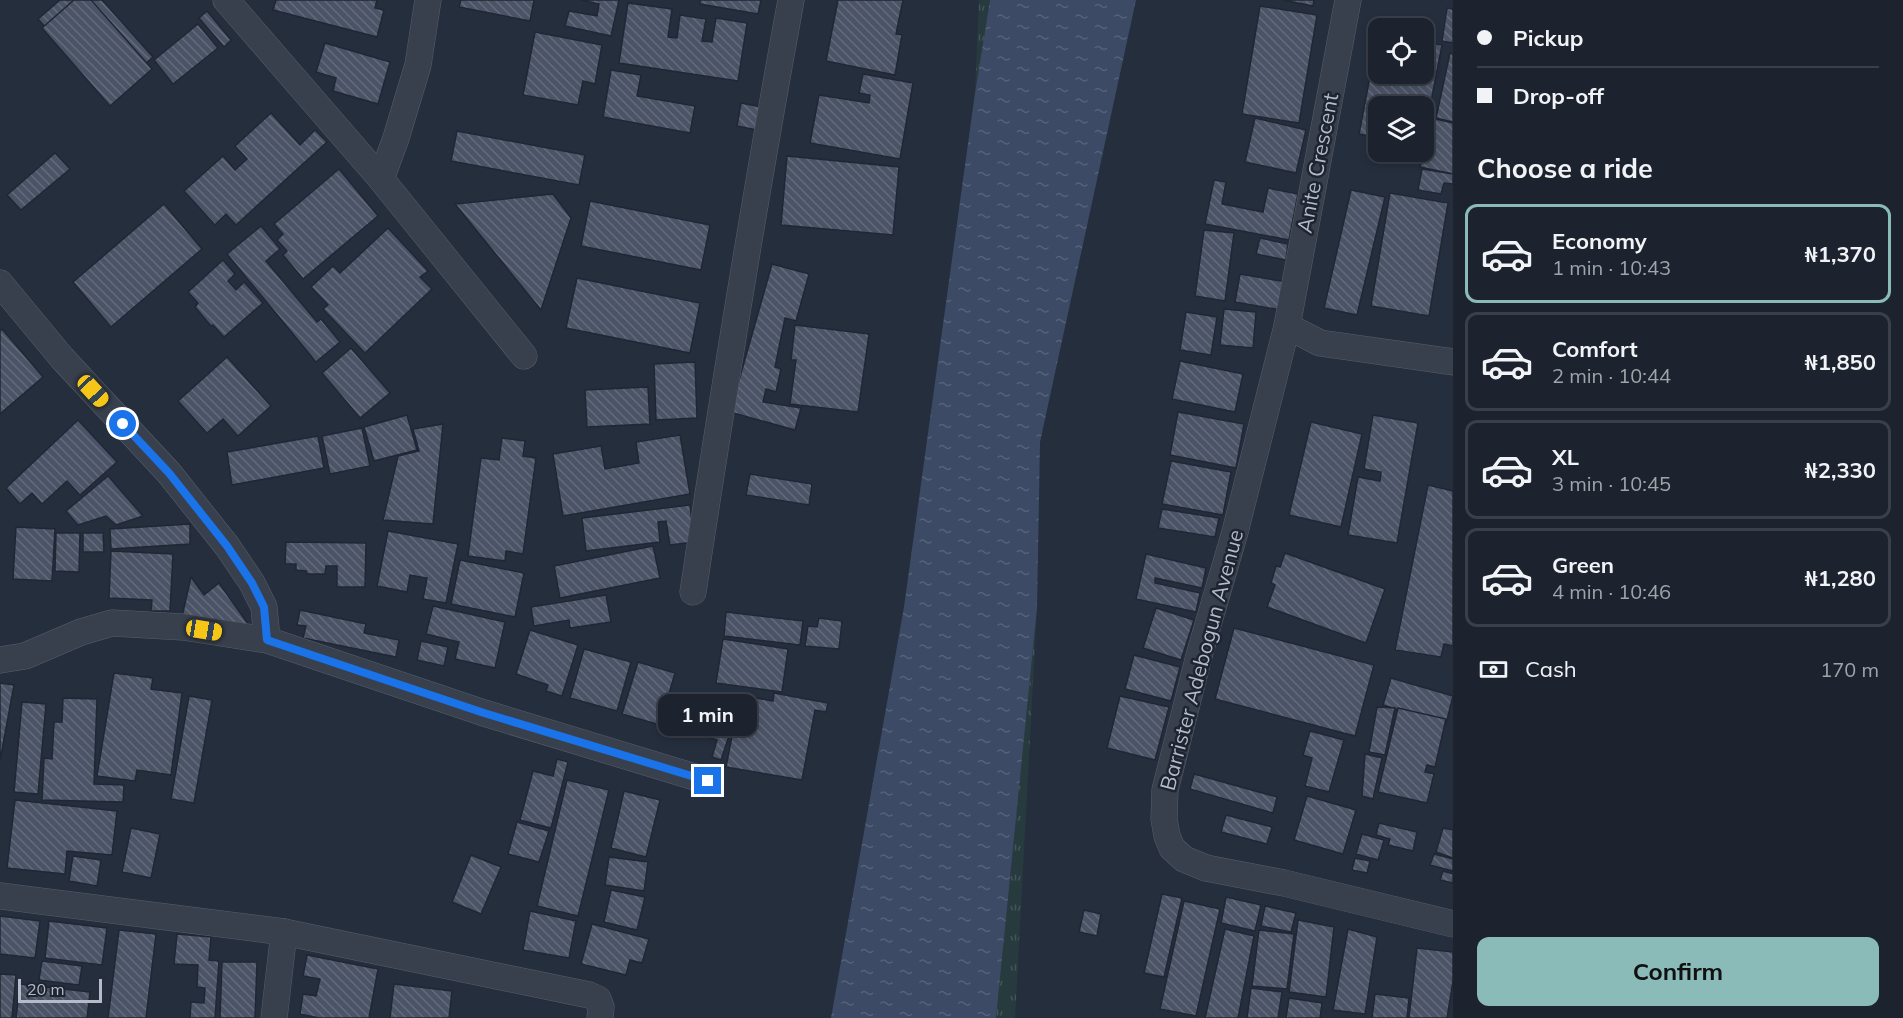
<!DOCTYPE html>
<html lang="en">
<head>
<meta charset="utf-8">
<style>
  body { margin:0; font-family:Mulish,sans-serif; background:#292f3a; color:#f1f3f6; height:100vh; display:flex; flex-direction:column; font-size:22px; white-space:nowrap }
  * { box-sizing:border-box; margin:0 }
  p { font-size:20px; color:#a0a4aa }
  .icon { flex:none; width:33px; height:33px; fill:none; stroke:currentColor; stroke-width:2; stroke-linecap:round; stroke-linejoin:round }
  .map { position:relative; flex:1; overflow:hidden }
  .sheet { display:flex; flex-direction:column; background:#1c222e; width:450px }
  .sheet>* { flex:none }
  .banner { display:grid; align-content:center; height:132px; padding:0 24px; background:#1c222e }
  .controls { position:absolute; left:1368px; top:18px; display:grid; gap:12px }
  .controls a { display:grid; place-items:center; width:66px; height:66px; border-radius:12px; background:#1c222e; box-shadow:0 3px 9px #0003,0 0 0 2px #3a3f4a; font-size:30px }
  .scale { position:absolute; left:18px; bottom:15px; width:84px; box-sizing:border-box; padding-left:6px; border:3px solid #b5bbc8; border-top:0; font-size:16px; line-height:21px; white-space:nowrap; color:#b5bbc8; -webkit-text-stroke:4px #1e2532; paint-order:stroke }
  .end { position:absolute; width:27px; height:27px; margin:-14px; border:8px solid #1a73e8; background:#fff; box-shadow:0 0 0 3px #fff }
  .from { border-radius:50% }
  .bubble { position:absolute; height:42px; border-radius:12px; background:#1c222e; box-shadow:0 3px 9px #0003,0 0 0 2px #3a3f4a; font-size:20px; font-weight:700; line-height:42px; text-align:center }
  .car { position:absolute; width:18px; height:36px; margin:-18px -9px; border-radius:8px; box-shadow:0 0 4px 2px #0007; background:linear-gradient(#f5c518 24%,#345 0 40%,#f5c518 0 76%,#345 0 86%,#f5c518 0) }
  .banner b { display:flex; align-items:center; gap:21px; height:57px; font-size:22px }
  .banner b+b { border-top:2px solid #3a3f4a }
  .banner i { width:15px; height:15px; background:#f1f3f6 }
  ul { padding:0; list-style:none }
  li { display:flex; align-items:center; gap:18px; height:99px; margin:0 12px 9px; padding:0 12px; border:3px solid #3a3f4a; border-radius:12px }
  li div { flex:1 }
  li b { display:block; font-size:22px }
  li em { font-style:normal; font-weight:700 }
  li.on { border-color:#8bbbb9 }
  li>.icon { width:54px; height:54px; stroke-width:1.5 }
  h2 { padding:0 24px; font-size:27px; line-height:72px }
  .pay { display:flex; align-items:center; gap:15px; height:66px; padding:0 24px; font-size:22px }
  .pay p { margin-inline-start:auto }
  .action { display:flex; gap:12px; margin-top:auto; padding:12px 24px }
  .action a { flex:1; height:69px; border-radius:12px; background:#8bbbb9; color:#111; font-size:24px; font-weight:700; line-height:69px; text-align:center }
  main { display:flex; flex:1; min-height:0 }
  .map>svg:first-child { display:block }
</style>
</head>
<body>
<main>
<div class="map">
<svg width="1453" height="1018" viewBox="0 0 1453 1018">
  <defs>
    <pattern id="grass-tufts" width="24" height="20" patternUnits="userSpaceOnUse" patternTransform="scale(1.5)"><rect width="24" height="20" fill="#273a3e"/><path d="M3 7l-1-3M5 7V3M7 7l1-3M15 17l-1-3M17 17v-4M19 17l1-3" fill="none" stroke="#445558"/></pattern>
    <pattern id="water-ripples" width="26" height="14" patternUnits="userSpaceOnUse" patternTransform="scale(1.5)"><rect width="26" height="14" fill="#3c4a65"/><path d="M2 4q2-2 4 0t4 0M15 11q2-2 4 0t4 0" fill="none" stroke="#56627a"/></pattern>
    <pattern id="building-back-hatch" width="6" height="6" patternUnits="userSpaceOnUse" patternTransform="scale(1.5)"><rect width="6" height="6" fill="#4b5466"/><path d="M-1 5l2 2M0 0l6 6M5-1l2 2" fill="none" stroke="#636b7a"/></pattern>
  </defs>
  <rect width="100%" height="100%" fill="#252e3d"/>
  <g fill="url(#grass-tufts)">
    <polygon points="979,0 990,0 975,93"/>
    <polygon points="1037,608 1015,1018 996,1018"/>
  </g>
  <polygon fill="url(#water-ripples)" points="990,0 1136,0 1040,442 1037,608 996,1018 831,1018 904,607 975,93"/>
  <g fill="url(#building-back-hatch)" stroke="#202734" stroke-width="1.5">
    <polygon points="60,0 102,0 153,57 108,97 38,19"/>
    <polygon points="74,0 91,0 152,69 110,106 42,28"/>
    <polygon points="276,0 377,0 375,8 384,10 377,37 273,10"/>
    <polygon points="461,0 534,0 530,21 459,7"/>
    <polygon points="581,0 619,0 611,36 565,26 569,11 597,16 599,4"/>
    <polygon points="700,0 761,0 758,14 700,4"/>
    <polygon points="838,0 903,0 896,34 902,35 895,75 826,61"/>
    <polygon points="1283,0 1314,0 1313,6"/>
    <polygon points="628,3 672,9 668,37 677,38 680,15 706,19 702,41 712,42 716,18 747,23 738,81 619,63"/>
    <polygon points="1260,6 1317,15 1299,123 1242,114"/>
    <polygon points="1447,8 1453,9 1453,43 1442,41"/>
    <polygon points="207,11 231,40 224,47 199,18"/>
    <polygon points="198,24 218,48 173,84 154,60"/>
    <polygon points="535,32 602,45 595,84 583,81 578,105 523,95"/>
    <polygon points="1378,35 1378,74 1424,74 1424,42 1442,45 1424,138 1424,106 1378,106 1378,138 1359,134"/>
    <polygon points="325,43 390,62 378,104 333,91 336,78 316,72"/>
    <polygon points="1450,53 1453,54 1453,122 1436,118"/>
    <polygon points="611,70 641,75 637,96 695,106 690,133 603,117"/>
    <polygon points="863,74 913,83 900,159 810,143 819,95 869,103 870,95 859,93"/>
    <polygon points="741,103 761,107 757,130 737,126"/>
    <polygon points="271,113 300,145 315,130 327,142 236,225 226,214 215,225 184,191 223,156 235,170 247,159 235,146"/>
    <polygon points="1255,118 1306,130 1296,173 1245,162"/>
    <polygon points="1431,118 1453,123 1453,174 1420,167"/>
    <polygon points="457,131 585,155 579,185 451,161"/>
    <polygon points="55,153 70,169 21,210 7,195"/>
    <polygon points="787,156 899,167 893,235 781,225"/>
    <polygon points="339,169 378,216 303,279 283,255 287,251 277,240 283,234 274,224"/>
    <polygon points="1422,169 1453,174 1453,184 1444,183 1441,194 1418,190"/>
    <polygon points="1214,180 1226,182 1222,204 1263,212 1268,188 1298,194 1289,240 1205,224"/>
    <polygon points="1351,190 1385,197 1357,315 1324,308"/>
    <polygon points="1390,193 1448,203 1429,316 1371,306"/>
    <polygon points="553,194 571,218 541,310 455,204"/>
    <polygon points="590,201 710,225 701,270 581,246"/>
    <polygon points="164,204 202,249 111,327 73,282"/>
    <polygon points="261,226 280,249 266,261 317,322 321,319 340,342 316,362 227,254"/>
    <polygon points="388,228 428,271 420,277 432,289 365,353 323,309 328,305 311,287 333,266 340,273"/>
    <polygon points="1204,230 1234,233 1225,301 1195,296"/>
    <polygon points="1260,238 1288,244 1286,260 1256,254"/>
    <polygon points="223,260 235,274 228,281 236,290 244,282 263,303 224,337 213,325 211,326 195,307 198,303 188,292"/>
    <polygon points="772,264 809,274 796,321 785,318 775,367 781,369 776,392 766,389 763,402 801,408 795,430 730,412"/>
    <polygon points="1240,274 1286,282 1281,310 1235,302"/>
    <polygon points="577,278 700,303 690,353 566,328"/>
    <polygon points="1224,309 1256,312 1253,348 1220,345"/>
    <polygon points="1186,312 1217,317 1211,355 1180,350"/>
    <polygon points="795,325 869,334 858,412 790,404 796,360 791,360"/>
    <polygon points="2,329 43,377 0,414 0,331"/>
    <polygon points="351,348 390,393 360,418 322,373"/>
    <polygon points="227,357 271,406 238,436 223,419 207,433 178,401"/>
    <polygon points="1180,361 1243,374 1235,412 1172,399"/>
    <polygon points="695,362 697,418 656,420 654,364"/>
    <polygon points="648,387 650,424 587,427 585,390"/>
    <polygon points="1178,412 1244,424 1236,468 1170,455"/>
    <polygon points="407,415 417,450 374,461 364,427"/>
    <polygon points="1373,415 1418,423 1397,543 1348,535 1358,477 1380,481 1381,472 1364,469"/>
    <polygon points="78,420 117,462 80,495 67,481 42,504 32,493 20,504 6,488"/>
    <polygon points="1311,422 1362,434 1341,527 1289,515"/>
    <polygon points="443,424 433,524 383,520 398,456 419,451 413,429"/>
    <polygon points="362,428 370,466 330,474 322,436"/>
    <polygon points="680,435 690,494 563,516 553,454 601,446 605,469 639,463 636,442"/>
    <polygon points="318,436 324,468 232,485 227,452"/>
    <polygon points="502,438 525,441 523,456 536,458 523,554 506,551 505,561 468,556 481,458 499,460"/>
    <polygon points="1171,461 1231,472 1223,515 1162,504"/>
    <polygon points="750,474 812,484 809,505 746,495"/>
    <polygon points="108,476 143,516 116,525 106,516 78,525 66,511"/>
    <polygon points="1428,485 1453,491 1453,646 1444,644 1441,657 1395,650"/>
    <polygon points="690,505 694,542 670,545 666,521 658,522 660,542 586,551 582,518"/>
    <polygon points="1162,509 1219,518 1215,537 1158,528"/>
    <polygon points="190,524 190,544 111,549 110,529"/>
    <polygon points="16,527 55,529 52,581 13,579"/>
    <polygon points="388,531 458,544 446,603 423,599 427,578 410,575 407,592 377,586"/>
    <polygon points="56,533 80,533 79,572 55,571"/>
    <polygon points="83,533 103,533 104,552 83,552"/>
    <polygon points="286,542 366,543 365,587 337,587 337,566 326,566 325,574 307,574 306,571 296,570 296,564 285,564"/>
    <polygon points="653,546 660,578 560,598 554,566"/>
    <polygon points="111,551 173,554 170,611 151,611 152,600 109,598"/>
    <polygon points="1285,553 1385,589 1366,643 1267,607 1275,585 1271,583 1276,566 1280,567"/>
    <polygon points="1146,554 1206,568 1202,588 1155,578 1155,583 1200,593 1196,612 1136,599"/>
    <polygon points="460,560 524,573 515,617 451,604"/>
    <polygon points="191,577 204,595 219,583 253,631 181,621"/>
    <polygon points="606,595 611,622 570,628 569,620 534,626 531,607"/>
    <polygon points="433,606 505,622 495,668 455,659 459,642 426,634"/>
    <polygon points="1156,608 1194,620 1181,660 1143,648"/>
    <polygon points="300,610 366,624 364,633 399,640 396,657 303,638 306,626 297,625"/>
    <polygon points="726,612 803,621 800,645 724,636"/>
    <polygon points="819,618 842,621 839,649 805,646 808,626 817,627"/>
    <polygon points="1234,628 1374,665 1355,736 1215,699"/>
    <polygon points="530,630 578,645 562,696 546,691 548,685 516,674"/>
    <polygon points="723,639 788,649 782,692 716,683"/>
    <polygon points="421,641 448,647 444,666 417,660"/>
    <polygon points="584,649 631,662 617,711 570,698"/>
    <polygon points="1134,655 1180,667 1171,701 1125,689"/>
    <polygon points="638,662 675,673 660,725 622,714"/>
    <polygon points="114,673 153,678 151,689 182,693 171,775 137,770 135,781 97,776"/>
    <polygon points="1391,678 1453,696 1446,724 1383,705"/>
    <polygon points="0,683 14,685 0,761"/>
    <polygon points="691,693 732,706 728,719 734,721 721,760 712,757 717,740 680,728"/>
    <polygon points="774,693 828,703 826,712 815,710 802,780 726,767 740,695 773,701"/>
    <polygon points="189,696 212,700 194,803 171,799"/>
    <polygon points="1120,696 1169,707 1155,760 1107,748"/>
    <polygon points="63,698 97,699 94,784 124,785 123,802 42,800 44,758 52,759 54,722 62,722"/>
    <polygon points="22,702 46,704 38,794 14,792"/>
    <polygon points="1377,707 1395,708 1385,755 1369,752"/>
    <polygon points="1398,708 1446,719 1435,767 1427,765 1425,772 1434,774 1427,803 1378,792"/>
    <polygon points="1310,731 1344,740 1329,792 1305,786 1312,758 1303,755"/>
    <polygon points="1365,754 1382,758 1373,799 1362,796"/>
    <polygon points="557,759 568,762 551,828 520,820 533,771 553,776"/>
    <polygon points="1194,774 1277,797 1273,813 1190,789"/>
    <polygon points="567,780 609,790 578,916 537,906"/>
    <polygon points="624,791 660,800 646,857 611,848"/>
    <polygon points="1307,796 1356,810 1343,854 1294,840"/>
    <polygon points="15,800 117,811 112,855 67,851 65,874 7,868"/>
    <polygon points="1226,815 1272,827 1267,844 1221,832"/>
    <polygon points="517,822 549,831 539,862 508,854"/>
    <polygon points="1379,823 1417,832 1413,851 1388,845 1390,839 1376,835"/>
    <polygon points="131,828 160,834 151,878 122,872"/>
    <polygon points="1443,828 1453,830 1453,858 1436,852"/>
    <polygon points="1362,834 1384,840 1378,860 1356,854"/>
    <polygon points="1434,854 1453,859 1453,871 1430,865"/>
    <polygon points="471,855 501,867 481,914 452,902"/>
    <polygon points="73,856 101,860 97,886 69,881"/>
    <polygon points="609,857 648,862 644,891 605,885"/>
    <polygon points="1355,858 1370,861 1367,873 1352,870"/>
    <polygon points="1443,871 1453,874 1453,883 1440,880"/>
    <polygon points="611,890 645,897 637,930 604,922"/>
    <polygon points="1162,894 1182,898 1164,977 1144,973"/>
    <polygon points="1226,897 1261,905 1255,931 1221,923"/>
    <polygon points="1184,901 1220,909 1196,1016 1160,1009"/>
    <polygon points="1265,906 1296,913 1291,932 1261,926"/>
    <polygon points="1084,910 1101,914 1097,936 1079,932"/>
    <polygon points="530,911 576,921 569,958 523,950"/>
    <polygon points="0,916 40,921 35,958 0,954"/>
    <polygon points="1298,920 1334,927 1326,997 1289,992"/>
    <polygon points="49,921 107,928 102,965 45,958"/>
    <polygon points="592,924 649,939 642,963 630,960 626,975 581,964"/>
    <polygon points="1225,929 1254,936 1238,1018 1205,1018"/>
    <polygon points="1348,929 1377,937 1365,1014 1333,1010"/>
    <polygon points="119,930 156,934 146,1018 108,1018"/>
    <polygon points="1259,930 1294,934 1287,989 1252,986"/>
    <polygon points="177,934 211,937 209,960 219,961 215,1018 190,1018 191,1002 204,1003 205,988 197,987 198,965 174,964"/>
    <polygon points="1417,948 1453,952 1453,981 1447,1018 1409,1018"/>
    <polygon points="307,955 378,969 369,1018 319,1018 300,1014 303,994 316,996 320,979 303,976"/>
    <polygon points="42,961 82,966 79,985 39,980"/>
    <polygon points="222,962 257,962 255,1018 220,1018"/>
    <polygon points="0,974 16,975 12,1018 0,1018"/>
    <polygon points="20,984 90,992 87,1018 16,1018"/>
    <polygon points="394,984 452,991 449,1018 390,1018"/>
    <polygon points="1251,988 1282,992 1278,1018 1247,1018"/>
    <polygon points="1375,994 1409,998 1407,1018 1372,1018"/>
    <polygon points="1289,998 1322,1003 1320,1018 1286,1018"/>
  </g>
  <g fill="none" stroke-linecap="round" stroke-linejoin="round">
    <g stroke="#575e6b" stroke-width="27">
      <g id="street">
        <polyline points="226,0 381,179 524,356"/>
        <polyline points="1348,0 1287,326 1235,532 1200,652 1181,727 1165,790 1164,819 1167,836 1172,848 1184,859 1206,868 1284,883 1453,924"/>
        <polyline points="381,179 396,138 418,65 428,0"/>
        <polyline points="0,283 62,358 169,473 227,546 252,583 264,607 267,640"/>
        <polyline points="1287,326 1320,343 1453,362"/>
        <path d="M693,592C723,394 755,197 791,0"/>
        <polyline points="0,660 25,656 81,632 112,623 183,627 267,640 484,713 708,781"/>
        <polyline points="0,896 284,932 589,995 598,999 601,1007 600,1018"/>
        <polyline points="274,1018 284,932"/>
      </g>
    </g>
    <use href="#street" stroke="#39404d" stroke-width="26"/>
  </g>
  <g fill="none" stroke-linecap="round" stroke-linejoin="round">
    <polyline stroke="#1a73e8" stroke-width="8" points="123,424 169,473 227,546 252,583 264,607 267,640 484,713 708,781"/>
  </g>
  <g text-anchor="middle" stroke-width="5" stroke-linejoin="round" paint-order="stroke">
    <g font-size="21" fill="#b5bbc8" stroke="#1e2532">
      <text transform="translate(1318 163) rotate(-79)" y="7">Anite Crescent</text>
      <text transform="translate(1202 660) rotate(-75)" y="7">Barrister Adebogun Avenue</text>
    </g>
  </g>
</svg>
<div class="controls">
<a><svg class="icon" aria-label="locate" viewBox="0 0 24 24"><circle cx="12" cy="12" r="6"/><path d="M12 2v4M12 18v4M2 12h4M18 12h4"/></svg></a>
<a><svg class="icon" aria-label="layers" viewBox="0 0 24 24"><path d="M12 4l9 5-9 5-9-5zM3 14l9 5 9-5"/></svg></a>
</div>
<div class="scale">20 m</div>
<i class="end from" style="left:123px;top:424px"></i>
<i class="end" style="left:708px;top:781px"></i>
<div class="bubble" style="left:658px;top:694px;width:99px">1 min</div>
<i class="car" style="left:93px;top:391px;rotate:137deg"></i>
<i class="car" style="left:204px;top:630px;rotate:99deg"></i>
</div>
<section class="sheet">
<div class="banner">
<b><i class="from"></i>Pickup</b>
<b><i></i>Drop-off</b>
</div>
<h2>Choose a ride</h2>
<ul>
<li class="on"><svg class="icon" aria-label="car" viewBox="0 0 24 24"><path d="M5 17H2v-5l4-1 3-4h7l3 4 3 1v5h-3M9 17h6M6 11h13"/><circle cx="7" cy="17" r="2"/><circle cx="17" cy="17" r="2"/></svg><div><b>Economy</b><p>1 min · 10:43</p></div><em>₦1,370</em></li>
<li><svg class="icon" aria-label="car" viewBox="0 0 24 24"><path d="M5 17H2v-5l4-1 3-4h7l3 4 3 1v5h-3M9 17h6M6 11h13"/><circle cx="7" cy="17" r="2"/><circle cx="17" cy="17" r="2"/></svg><div><b>Comfort</b><p>2 min · 10:44</p></div><em>₦1,850</em></li>
<li><svg class="icon" aria-label="car" viewBox="0 0 24 24"><path d="M5 17H2v-5l4-1 3-4h7l3 4 3 1v5h-3M9 17h6M6 11h13"/><circle cx="7" cy="17" r="2"/><circle cx="17" cy="17" r="2"/></svg><div><b>XL</b><p>3 min · 10:45</p></div><em>₦2,330</em></li>
<li><svg class="icon" aria-label="car" viewBox="0 0 24 24"><path d="M5 17H2v-5l4-1 3-4h7l3 4 3 1v5h-3M9 17h6M6 11h13"/><circle cx="7" cy="17" r="2"/><circle cx="17" cy="17" r="2"/></svg><div><b>Green</b><p>4 min · 10:46</p></div><em>₦1,280</em></li>
</ul>
<div class="pay"><svg class="icon" aria-label="cash" viewBox="0 0 24 24"><path d="M3 7h18v10H3z"/><circle cx="12" cy="12" r="2"/></svg>Cash<p>170 m</p></div>
<div class="action"><a>Confirm</a></div>
</section>
</main>
</body>
</html>
